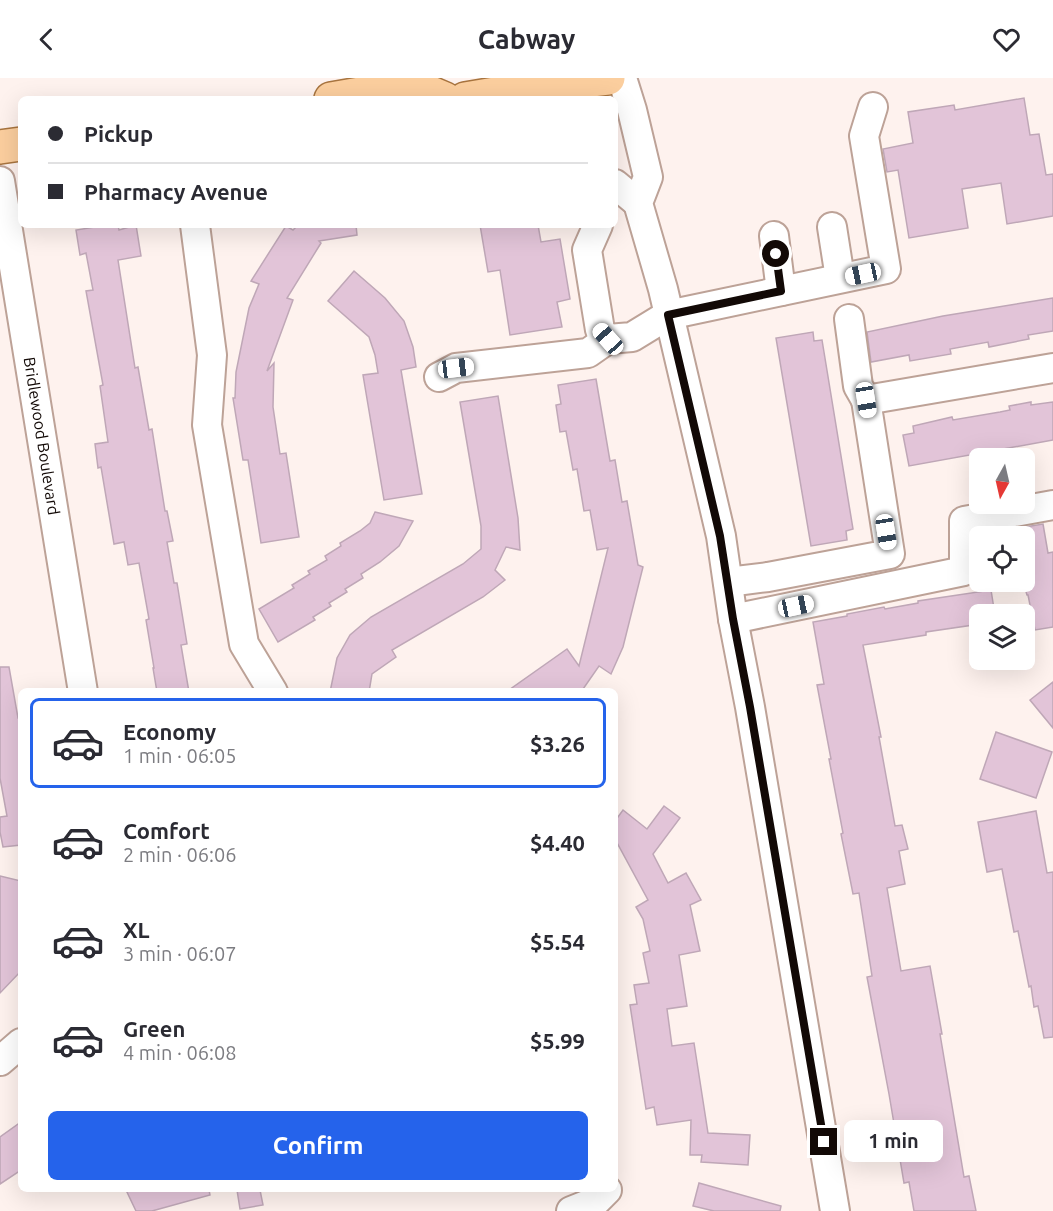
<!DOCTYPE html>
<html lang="en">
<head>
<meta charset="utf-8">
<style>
  body { margin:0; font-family:Ubuntu,sans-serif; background:#f2f2f3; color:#2b2b33; height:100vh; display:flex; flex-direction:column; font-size:22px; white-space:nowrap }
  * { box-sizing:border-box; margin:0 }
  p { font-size:20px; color:#7c7c81 }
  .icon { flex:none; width:33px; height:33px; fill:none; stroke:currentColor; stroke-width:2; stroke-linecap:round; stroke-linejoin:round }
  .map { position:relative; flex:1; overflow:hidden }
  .drawer { position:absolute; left:18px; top:610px; width:600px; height:504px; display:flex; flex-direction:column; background:#fff; border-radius:9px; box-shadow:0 6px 24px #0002 }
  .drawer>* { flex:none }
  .top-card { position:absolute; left:18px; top:18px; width:600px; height:132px; border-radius:9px; box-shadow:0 6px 24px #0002; display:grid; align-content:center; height:132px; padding:0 30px; background:#fff }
  .needle { width:39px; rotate:188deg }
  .controls { position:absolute; left:969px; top:370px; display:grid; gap:12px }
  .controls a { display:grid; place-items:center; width:66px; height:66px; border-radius:9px; background:#fff; box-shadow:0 6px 24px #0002; font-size:30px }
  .end { position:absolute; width:27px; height:27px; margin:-14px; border:8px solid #120906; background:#fff; box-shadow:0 0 0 3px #fff }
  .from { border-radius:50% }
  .bubble { position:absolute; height:42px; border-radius:9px; background:#fff; box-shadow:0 6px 24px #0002; font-size:20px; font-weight:600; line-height:42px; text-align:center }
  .car { position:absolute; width:18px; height:36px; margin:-18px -9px; border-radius:8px; box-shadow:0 0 4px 2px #0007; background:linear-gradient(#fff 24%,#345 0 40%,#fff 0 76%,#345 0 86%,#fff 0) }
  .top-card b { display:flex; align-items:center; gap:21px; height:57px; font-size:22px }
  .top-card b+b { border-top:2px solid #e1e1e2 }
  .top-card i { width:15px; height:15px; background:#2b2b33 }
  ul { padding:10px 0 0; list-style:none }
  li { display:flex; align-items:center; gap:18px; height:90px; margin:0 12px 9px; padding:0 18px; border:3px solid transparent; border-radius:9px }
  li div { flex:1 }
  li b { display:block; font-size:22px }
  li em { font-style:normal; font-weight:600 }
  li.selected { border-color:#2563eb }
  li>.icon { width:54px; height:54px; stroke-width:1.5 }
  .action { display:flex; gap:12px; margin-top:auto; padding:12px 30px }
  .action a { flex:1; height:69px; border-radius:9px; background:#2563eb; color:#fff; font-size:24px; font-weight:600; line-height:69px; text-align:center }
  header { display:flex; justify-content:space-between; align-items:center; height:78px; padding:0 30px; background:#fff; font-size:27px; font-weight:600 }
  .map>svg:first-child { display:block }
</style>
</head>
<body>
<header><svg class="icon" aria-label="back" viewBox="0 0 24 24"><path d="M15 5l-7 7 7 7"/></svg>Cabway<svg class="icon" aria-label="heart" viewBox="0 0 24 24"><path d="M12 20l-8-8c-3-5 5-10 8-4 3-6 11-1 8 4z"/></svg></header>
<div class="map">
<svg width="1053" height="1133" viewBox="0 0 1053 1133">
  <rect width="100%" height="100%" fill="#fef2ee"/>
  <g fill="#e2c4d8" stroke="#bfa7b7" stroke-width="1.5">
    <polygon points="1024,20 1030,57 1039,56 1046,97 1053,96 1053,138 1007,146 1001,105 962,111 968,150 909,160 898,92 887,94 883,71 913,65 908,34 954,27 955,32"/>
    <polygon points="107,147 118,147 119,152 136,147 141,178 118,182 135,290 138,289 149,352 152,351 165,433 167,433 173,463 167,464 174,505 177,505 187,566 181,567 189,614 157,614 153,590 154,590 146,542 149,541 139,485 128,487 124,464 114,466 101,389 98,390 95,366 108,364 100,308 103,307 86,213 93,212 86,175 80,177 76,152"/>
    <polygon points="298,147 356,147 357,157 319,163 321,165 287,220 293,222 267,293 274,285 273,329 280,376 286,375 299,459 261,465 248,382 243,382 233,320 235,320 236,294 249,230 259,206 251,203 286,148 293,152"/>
    <polygon points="480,147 538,147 541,164 560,161 570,221 557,224 562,249 510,257 500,192 488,194"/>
    <polygon points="354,193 385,220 404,243 413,269 416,289 401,292 422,416 384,422 363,297 378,295 375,277 369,259 328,223"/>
    <polygon points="1053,220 1053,253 1028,257 1029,261 989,269 988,264 950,271 951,276 910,283 909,277 871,284 867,254 943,238"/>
    <polygon points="813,254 814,263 822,262 853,451 846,453 847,462 811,468 776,260"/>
    <polygon points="596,301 610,383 615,382 622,424 627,423 638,487 643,489 623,569 611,596 599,588 581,614 506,614 567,571 579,588 608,470 597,472 590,432 584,433 577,391 573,392 566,353 560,354 556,327 561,326 558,307"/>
    <polygon points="498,318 518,440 520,472 506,469 495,492 505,502 483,519 392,572 396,579 372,596 369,614 330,614 337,580 350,557 371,539 463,486 481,471 481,448 460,324"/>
    <polygon points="1031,324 1031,327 1053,324 1053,362 909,388 903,357 914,355 913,348 952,339 953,342 1000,334 1010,332 1009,328"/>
    <polygon points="375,434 413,443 399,468 380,484 361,496 363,500 345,511 347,514 329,525 331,528 313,539 315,542 278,564 259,531 294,510 292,507 310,496 308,493 327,482 325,478 341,468 340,465 360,453 370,445"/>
    <polygon points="1043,446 1048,475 1053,474 1053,549 1035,552 1028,517 1027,517 1024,507 1024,459 990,459 990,455"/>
    <polygon points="991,512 995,537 980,537 980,546 926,554 926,557 863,567 881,659 879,659 895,748 902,747 908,771 899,773 905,806 887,810 901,893 930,888 942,956 940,956 964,1099 969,1098 976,1133 914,1133 909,1104 904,1105 889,1016 867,899 872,898 859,815 853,816 841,756 843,755 829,681 831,681 817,607 824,606 813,544 847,538 847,536 884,529 885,531 918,525 918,523"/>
    <polygon points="0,589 9,589 18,640 21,640 21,767 3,769 0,754 0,739 7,738 0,700"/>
    <polygon points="1053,604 1053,650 1030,622"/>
    <polygon points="996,654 1052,674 1036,720 980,701"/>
    <polygon points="664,728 680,740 653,776 668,805 686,795 701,822 690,827 700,873 679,877 687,928 667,931 672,968 694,965 708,1055 750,1057 748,1087 701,1084 702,1077 690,1077 691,1042 657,1047 654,1029 646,1031 630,927 637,926 634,907 649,905 643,875 650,873 643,841 636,829 648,822 615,761 615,743 623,732 647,751"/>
    <polygon points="1036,733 1047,795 1053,794 1053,959 1044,960 1038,928 1034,929 1031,908 1029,909 1018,853 1014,854 1002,791 987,794 978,744"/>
    <polygon points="0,798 21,803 21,893 0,915"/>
    <polygon points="21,1044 21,1092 0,1106 0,1059"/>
    <polygon points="699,1105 781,1128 780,1133 714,1133 693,1128"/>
    <polygon points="126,1112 209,1112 210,1117 152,1133 136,1133"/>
    <polygon points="237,1112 260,1112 263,1127 240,1131"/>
  </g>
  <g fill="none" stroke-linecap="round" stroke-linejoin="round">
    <g stroke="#bda297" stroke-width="32">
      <g id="minor">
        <polyline points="622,0 632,32 648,99 638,125 663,211 721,458 733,541 750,629 835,1133"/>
        <polyline points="0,103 83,614"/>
        <polyline points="615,106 638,125"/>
        <polyline points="195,147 212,277 207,347 244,566 273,614"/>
        <polyline points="598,147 587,172 600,252 608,261 632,259 668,237 886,191 864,58 873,29"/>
        <polyline points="832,149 840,200"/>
        <polyline points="774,158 781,213"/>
        <polyline points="849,241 858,308 866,322"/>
        <polyline points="439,299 456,290 588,275 608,261"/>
        <polyline points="728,504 768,499 890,476 866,322 1053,290"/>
        <polyline points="733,541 964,493 964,443 1053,427"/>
        <polyline points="0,983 21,965"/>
        <polyline points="571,1133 596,1123 607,1112"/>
      </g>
    </g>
    <g stroke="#a8743f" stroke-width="36">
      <g id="major">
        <polyline points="412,7 445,21"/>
        <polyline points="331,21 412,7 421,0"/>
        <polyline points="465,21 549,7 608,0"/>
        <polyline points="0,69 21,66"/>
      </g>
    </g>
    <use href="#minor" stroke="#fff" stroke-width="28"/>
    <use href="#major" stroke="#fbce9e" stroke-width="33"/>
  </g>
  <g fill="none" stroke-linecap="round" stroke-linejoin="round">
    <polyline stroke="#120906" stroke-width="8" points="776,176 781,213 668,237 720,458 733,541 750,629 824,1064"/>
  </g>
  <g text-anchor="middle" stroke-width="4.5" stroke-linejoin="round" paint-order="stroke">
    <g font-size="16" fill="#120906" stroke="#fff">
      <text transform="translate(42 358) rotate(81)" y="6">Bridlewood Boulevard</text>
    </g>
  </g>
</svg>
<div class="controls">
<a><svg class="needle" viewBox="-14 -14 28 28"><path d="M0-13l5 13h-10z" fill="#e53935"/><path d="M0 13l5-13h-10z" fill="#7c7c81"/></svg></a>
<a><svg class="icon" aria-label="locate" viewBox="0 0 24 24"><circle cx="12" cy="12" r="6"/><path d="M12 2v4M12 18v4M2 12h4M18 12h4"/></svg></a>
<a><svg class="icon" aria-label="layers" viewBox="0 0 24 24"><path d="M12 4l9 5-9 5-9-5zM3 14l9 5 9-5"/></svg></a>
</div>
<i class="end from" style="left:776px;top:176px"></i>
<i class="end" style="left:824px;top:1064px"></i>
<div class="bubble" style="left:844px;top:1042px;width:99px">1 min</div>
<i class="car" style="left:863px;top:196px;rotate:258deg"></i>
<i class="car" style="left:608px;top:261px;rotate:318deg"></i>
<i class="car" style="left:456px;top:290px;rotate:83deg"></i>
<i class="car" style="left:866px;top:322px;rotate:171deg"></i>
<i class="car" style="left:886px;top:454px;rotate:171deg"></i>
<i class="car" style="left:796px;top:528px;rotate:78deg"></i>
<div class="top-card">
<b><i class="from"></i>Pickup</b>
<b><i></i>Pharmacy Avenue</b>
</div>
<section class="drawer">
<ul>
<li class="selected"><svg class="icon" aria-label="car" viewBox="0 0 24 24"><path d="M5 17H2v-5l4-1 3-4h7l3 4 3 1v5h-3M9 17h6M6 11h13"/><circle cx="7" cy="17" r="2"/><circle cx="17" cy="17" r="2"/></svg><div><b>Economy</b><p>1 min · 06:05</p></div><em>$3.26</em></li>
<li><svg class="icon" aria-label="car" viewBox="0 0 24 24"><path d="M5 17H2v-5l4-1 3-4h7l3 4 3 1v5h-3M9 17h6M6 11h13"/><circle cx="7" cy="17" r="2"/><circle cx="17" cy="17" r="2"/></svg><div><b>Comfort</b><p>2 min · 06:06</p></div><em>$4.40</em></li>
<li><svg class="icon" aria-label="car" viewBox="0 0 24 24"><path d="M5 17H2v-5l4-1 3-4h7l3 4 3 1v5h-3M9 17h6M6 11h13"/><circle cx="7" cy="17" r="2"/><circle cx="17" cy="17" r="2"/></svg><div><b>XL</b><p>3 min · 06:07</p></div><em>$5.54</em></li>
<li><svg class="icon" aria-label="car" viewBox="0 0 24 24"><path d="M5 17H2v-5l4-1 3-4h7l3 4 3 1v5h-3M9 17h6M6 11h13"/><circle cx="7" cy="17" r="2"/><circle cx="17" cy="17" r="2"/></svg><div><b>Green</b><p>4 min · 06:08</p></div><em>$5.99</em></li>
</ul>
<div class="action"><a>Confirm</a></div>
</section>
</div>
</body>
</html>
